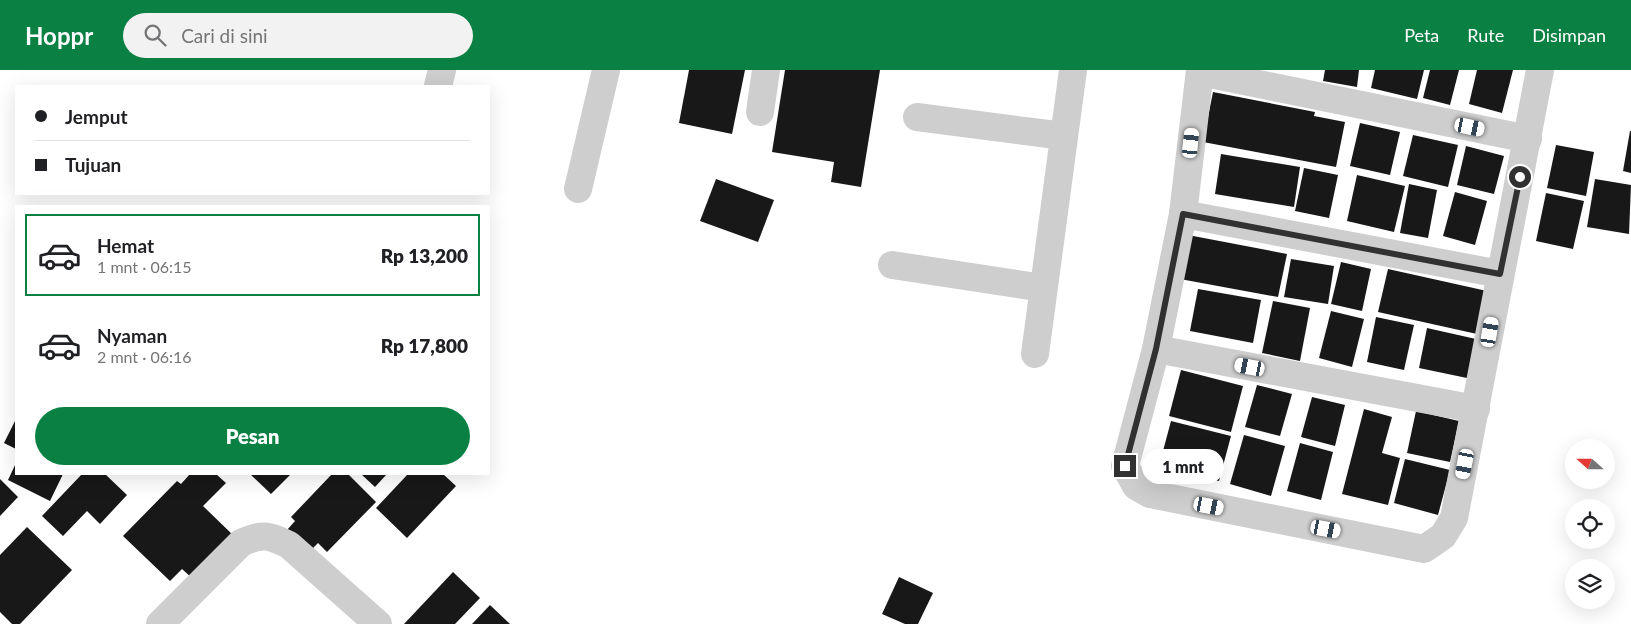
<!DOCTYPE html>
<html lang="id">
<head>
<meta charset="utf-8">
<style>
  body { margin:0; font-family:Lato,sans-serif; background:#f2f2f2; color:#202124; height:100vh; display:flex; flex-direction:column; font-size:19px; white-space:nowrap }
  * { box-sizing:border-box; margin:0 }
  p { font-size:16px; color:#757577 }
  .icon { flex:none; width:28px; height:28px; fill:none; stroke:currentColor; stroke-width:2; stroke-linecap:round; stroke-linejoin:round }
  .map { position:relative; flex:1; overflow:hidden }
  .drawer { position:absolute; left:15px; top:135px; width:475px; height:270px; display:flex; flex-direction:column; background:#fff; border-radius:0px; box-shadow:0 5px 20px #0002 }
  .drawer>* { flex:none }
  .top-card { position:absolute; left:15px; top:15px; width:475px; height:110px; border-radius:0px; box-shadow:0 5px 20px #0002; display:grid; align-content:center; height:110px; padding:0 20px; background:#fff }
  .needle { width:32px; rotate:291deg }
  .tools { position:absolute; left:1565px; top:369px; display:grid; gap:10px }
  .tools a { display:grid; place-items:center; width:50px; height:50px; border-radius:50%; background:#fff; box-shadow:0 5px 20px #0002; font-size:25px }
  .end { position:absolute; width:22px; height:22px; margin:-11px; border:6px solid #313131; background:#fff; box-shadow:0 0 0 2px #fff }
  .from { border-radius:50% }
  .bubble { position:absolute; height:35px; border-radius:18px; background:#fff; box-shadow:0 5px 20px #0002; font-size:16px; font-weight:800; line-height:35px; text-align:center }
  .car { position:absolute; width:15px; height:30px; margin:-15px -8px; border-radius:6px; box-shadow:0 0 4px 1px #0007; background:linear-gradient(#fff 24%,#345 0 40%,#fff 0 76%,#345 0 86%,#fff 0) }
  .top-card b { display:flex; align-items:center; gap:18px; height:48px; font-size:19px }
  .top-card b+b { border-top:1px solid #e0e0e0 }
  .top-card i { width:12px; height:12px; background:#202124 }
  ul { padding:9px 0 0; list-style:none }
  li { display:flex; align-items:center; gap:15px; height:82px; margin:0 10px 8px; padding:0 10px; border:2px solid transparent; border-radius:0px }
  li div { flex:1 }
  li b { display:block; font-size:19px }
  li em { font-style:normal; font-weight:800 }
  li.active { border-color:#0b8043 }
  li>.icon { width:45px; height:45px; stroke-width:1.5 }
  .primary-button { display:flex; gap:10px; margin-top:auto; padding:10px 20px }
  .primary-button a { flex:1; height:58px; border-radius:30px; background:#0b8043; color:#fff; font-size:20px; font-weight:800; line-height:58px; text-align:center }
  header { display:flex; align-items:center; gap:30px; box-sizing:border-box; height:70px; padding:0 25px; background:#0b8043; color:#fff }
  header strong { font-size:24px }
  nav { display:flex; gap:28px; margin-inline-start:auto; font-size:18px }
  .search { width:350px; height:45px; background:#f2f2f2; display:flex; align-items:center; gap:12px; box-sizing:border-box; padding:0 18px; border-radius:28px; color:#757577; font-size:19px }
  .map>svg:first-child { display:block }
</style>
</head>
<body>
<header>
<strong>Hoppr</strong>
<div class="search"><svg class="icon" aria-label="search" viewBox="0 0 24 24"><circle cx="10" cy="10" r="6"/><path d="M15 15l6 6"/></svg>Cari di sini</div>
<nav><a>Peta</a><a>Rute</a><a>Disimpan</a></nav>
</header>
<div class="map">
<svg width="1631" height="554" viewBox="0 0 1631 554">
  <rect width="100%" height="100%" fill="#fff"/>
  <g fill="#181818">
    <polygon points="689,0 745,0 732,64 679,53"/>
    <polygon points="785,0 880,0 861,117 831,112 834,92 772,82"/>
    <polygon points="1325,0 1359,0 1357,17 1323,11"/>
    <polygon points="1375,0 1424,0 1417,29 1371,18"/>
    <polygon points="1430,0 1459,0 1450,35 1423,28"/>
    <polygon points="1477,0 1513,0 1502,43 1469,34"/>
    <polygon points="1213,22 1315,42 1314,46 1345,52 1336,97 1203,72"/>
    <polygon points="1360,53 1400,62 1390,105 1350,96"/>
    <polygon points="1630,61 1631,61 1631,103 1623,101"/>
    <polygon points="1413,65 1458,75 1448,117 1403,106"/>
    <polygon points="1556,75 1594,82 1586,126 1547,118"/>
    <polygon points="1466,76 1504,86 1494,124 1457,115"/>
    <polygon points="1221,84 1300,97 1294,137 1215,124"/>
    <polygon points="1304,98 1338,105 1329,148 1295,141"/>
    <polygon points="1357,105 1405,116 1394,162 1347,151"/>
    <polygon points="716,109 774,130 758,172 700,151"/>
    <polygon points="1595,109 1631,115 1629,164 1587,157"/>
    <polygon points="1409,114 1437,120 1428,168 1400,163"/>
    <polygon points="1455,122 1487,131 1475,175 1443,166"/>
    <polygon points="1546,123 1584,131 1573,179 1536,171"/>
    <polygon points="1188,165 1287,184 1278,227 1180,209"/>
    <polygon points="1291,189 1334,196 1328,234 1284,227"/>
    <polygon points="1341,192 1371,199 1362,241 1331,234"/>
    <polygon points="1388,199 1487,221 1477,264 1378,242"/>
    <polygon points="1198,219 1261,230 1253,273 1190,261"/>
    <polygon points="1273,231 1310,238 1300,291 1262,283"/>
    <polygon points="1331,241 1364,249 1352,297 1319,288"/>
    <polygon points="1376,247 1414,255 1404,300 1367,292"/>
    <polygon points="1427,258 1476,269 1467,308 1419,298"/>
    <polygon points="1181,300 1243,316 1231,362 1169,346"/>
    <polygon points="1257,315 1292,324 1280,366 1245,357"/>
    <polygon points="1312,327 1345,335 1335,376 1301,367"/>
    <polygon points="1364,339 1392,347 1382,383 1400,388 1388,435 1342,424"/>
    <polygon points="1416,341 1459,351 1450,392 1407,383"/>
    <polygon points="16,349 16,379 4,373"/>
    <polygon points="1171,351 1231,366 1219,411 1159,396"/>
    <polygon points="1244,365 1285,376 1271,426 1230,414"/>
    <polygon points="1300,373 1333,382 1321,430 1287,421"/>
    <polygon points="1405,389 1450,400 1438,445 1394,433"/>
    <polygon points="16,393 16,404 63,404 50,431 8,410"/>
    <polygon points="82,404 105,404 127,425 100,454 87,441 63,466 42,446"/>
    <polygon points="190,404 216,404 226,413 203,436 234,466 193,509 182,499 170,511 123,466 177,411 181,414"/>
    <polygon points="250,404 291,404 271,424"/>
    <polygon points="332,404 348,404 376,432 327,482 318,473 309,482 287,460 295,451 291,447"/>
    <polygon points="361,404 387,404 375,417"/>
    <polygon points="408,404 443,404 456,416 407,468 376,438"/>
    <polygon points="0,409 18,427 0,446"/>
    <polygon points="27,457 72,500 20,554 12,554 0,542 0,485"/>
    <polygon points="453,502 480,528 455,554 404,554"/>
    <polygon points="899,507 933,523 918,554 905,554 882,544"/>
    <polygon points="490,535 510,554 472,554"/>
  </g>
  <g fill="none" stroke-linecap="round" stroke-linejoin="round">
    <g stroke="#cecece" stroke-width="28">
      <polyline points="1200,0 1183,144 1156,279 1125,396 1136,416 1150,424 1424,479 1443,466 1454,448 1540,0"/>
      <polyline points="1200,2 1528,69"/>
      <polyline points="438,16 442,0"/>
      <polyline points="760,42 766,0"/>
      <polyline points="917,47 1064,66"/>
      <polyline points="578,119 606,0"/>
      <polyline points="1183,144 1500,204"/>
      <polyline points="892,195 1043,218"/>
      <polyline points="1156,279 1476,339"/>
      <polyline points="1035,284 1073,0"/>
      <path d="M160,554L241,473C262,463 269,465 289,475L378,554"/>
    </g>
  </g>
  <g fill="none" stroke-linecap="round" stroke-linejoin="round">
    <polyline stroke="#313131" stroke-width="6" points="1125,396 1156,279 1183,144 1500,204 1520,107"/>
  </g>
</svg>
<div class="tools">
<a><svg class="needle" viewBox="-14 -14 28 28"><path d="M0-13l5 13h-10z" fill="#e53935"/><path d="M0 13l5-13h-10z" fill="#757577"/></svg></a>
<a><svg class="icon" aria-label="locate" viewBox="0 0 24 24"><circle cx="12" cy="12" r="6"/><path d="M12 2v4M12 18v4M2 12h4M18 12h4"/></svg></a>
<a><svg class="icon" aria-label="layers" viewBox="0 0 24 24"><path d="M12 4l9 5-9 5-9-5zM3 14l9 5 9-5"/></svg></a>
</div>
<i class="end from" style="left:1520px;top:107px"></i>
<i class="end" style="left:1125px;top:396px"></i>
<div class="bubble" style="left:1142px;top:379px;width:82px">1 mnt</div>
<i class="car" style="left:1470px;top:57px;rotate:102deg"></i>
<i class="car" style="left:1191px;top:73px;rotate:6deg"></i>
<i class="car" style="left:1490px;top:262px;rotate:10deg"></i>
<i class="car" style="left:1250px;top:297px;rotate:281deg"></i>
<i class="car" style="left:1465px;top:394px;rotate:191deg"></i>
<i class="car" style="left:1209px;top:436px;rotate:101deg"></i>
<i class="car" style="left:1326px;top:459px;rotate:101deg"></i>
<div class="top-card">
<b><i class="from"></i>Jemput</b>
<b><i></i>Tujuan</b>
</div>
<section class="drawer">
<ul>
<li class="active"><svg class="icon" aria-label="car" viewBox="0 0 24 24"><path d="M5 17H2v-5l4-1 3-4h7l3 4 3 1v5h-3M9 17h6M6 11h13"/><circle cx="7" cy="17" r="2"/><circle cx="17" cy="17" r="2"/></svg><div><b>Hemat</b><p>1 mnt · 06:15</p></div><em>Rp 13,200</em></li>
<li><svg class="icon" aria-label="car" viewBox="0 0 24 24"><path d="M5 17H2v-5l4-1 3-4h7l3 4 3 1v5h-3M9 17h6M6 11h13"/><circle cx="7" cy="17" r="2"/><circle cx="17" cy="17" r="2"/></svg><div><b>Nyaman</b><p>2 mnt · 06:16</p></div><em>Rp 17,800</em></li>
</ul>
<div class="primary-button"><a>Pesan</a></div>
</section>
</div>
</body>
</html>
